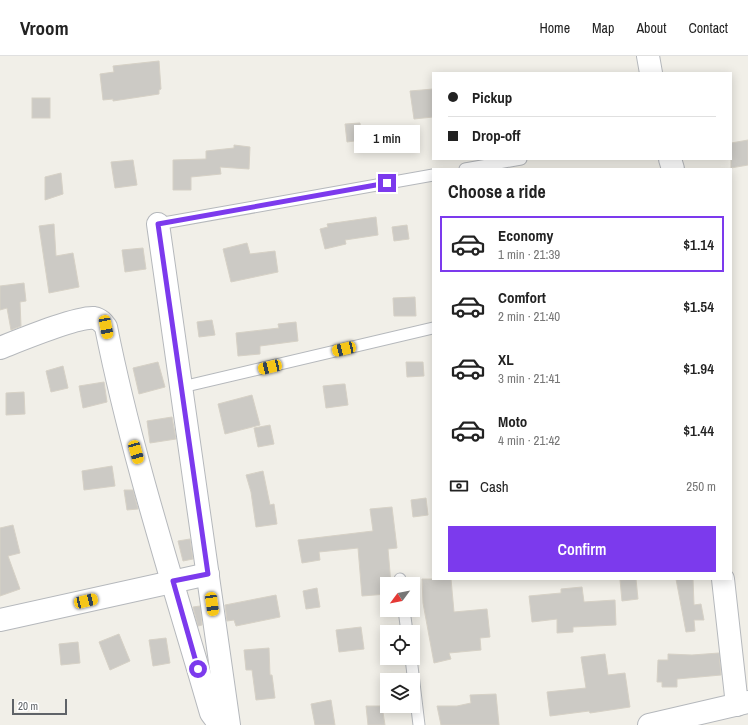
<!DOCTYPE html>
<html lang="en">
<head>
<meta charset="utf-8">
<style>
  body { margin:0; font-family:"Archivo Narrow",sans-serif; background:#f6f6f6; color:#222; height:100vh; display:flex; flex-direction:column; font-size:15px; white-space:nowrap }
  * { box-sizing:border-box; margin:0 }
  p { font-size:13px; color:#767676 }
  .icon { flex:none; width:22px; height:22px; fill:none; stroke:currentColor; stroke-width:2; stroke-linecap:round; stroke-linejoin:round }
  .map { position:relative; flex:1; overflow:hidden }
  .details { position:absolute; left:432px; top:112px; width:300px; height:412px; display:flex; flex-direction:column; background:#fff; border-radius:0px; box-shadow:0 2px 10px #0003 }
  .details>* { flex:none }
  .banner { position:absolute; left:432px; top:16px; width:300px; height:88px; border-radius:0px; box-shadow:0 2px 10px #0003; display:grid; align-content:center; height:88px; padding:0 16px; background:#fff }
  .needle { width:26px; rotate:238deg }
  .buttons { position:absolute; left:380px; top:521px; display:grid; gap:8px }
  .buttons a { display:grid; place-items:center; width:40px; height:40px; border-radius:0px; background:#fff; box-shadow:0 2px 10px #0003; font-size:20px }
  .scale { position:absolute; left:12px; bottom:10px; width:55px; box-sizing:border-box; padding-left:4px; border:2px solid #5f6368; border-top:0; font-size:11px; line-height:14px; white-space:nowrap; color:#5f6368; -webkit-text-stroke:3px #fff; paint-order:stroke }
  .end { position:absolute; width:18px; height:18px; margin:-9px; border:5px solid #7c3aed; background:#fff; box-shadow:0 0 0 2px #fff }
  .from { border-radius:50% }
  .bubble { position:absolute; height:28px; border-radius:0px; background:#fff; box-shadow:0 2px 10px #0003; font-size:13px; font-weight:600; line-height:28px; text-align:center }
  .car { position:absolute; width:12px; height:24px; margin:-12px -6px; border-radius:5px; box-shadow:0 0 3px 1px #0007; background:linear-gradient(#f5c518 24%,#345 0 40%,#f5c518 0 76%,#345 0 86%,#f5c518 0) }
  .banner b { display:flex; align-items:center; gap:14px; height:38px; font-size:15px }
  .banner b+b { border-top:1px solid #e0e0e0 }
  .banner i { width:10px; height:10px; background:#222 }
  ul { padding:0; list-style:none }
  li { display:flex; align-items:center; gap:12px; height:56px; margin:0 8px 6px; padding:0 8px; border:2px solid transparent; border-radius:0px }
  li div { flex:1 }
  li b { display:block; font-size:15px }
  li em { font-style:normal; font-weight:600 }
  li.selected { border-color:#7c3aed }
  li>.icon { width:36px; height:36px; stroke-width:1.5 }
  h2 { padding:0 16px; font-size:18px; line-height:48px }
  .pay { display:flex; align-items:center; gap:10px; height:44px; padding:0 16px; font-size:15px }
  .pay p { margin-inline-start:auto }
  .cta { display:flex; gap:8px; margin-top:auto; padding:8px 16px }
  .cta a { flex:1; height:46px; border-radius:0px; background:#7c3aed; color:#fff; font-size:16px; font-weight:600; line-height:46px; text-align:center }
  header { display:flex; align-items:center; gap:24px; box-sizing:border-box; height:56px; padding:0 20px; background:#fff; border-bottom:1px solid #e0e0e0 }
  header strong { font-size:19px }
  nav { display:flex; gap:22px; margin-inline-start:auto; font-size:14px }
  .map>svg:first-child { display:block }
</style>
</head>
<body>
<header>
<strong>Vroom</strong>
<nav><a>Home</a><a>Map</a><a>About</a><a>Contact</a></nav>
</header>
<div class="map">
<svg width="748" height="669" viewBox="0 0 748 669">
  <rect width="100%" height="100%" fill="#f1efe8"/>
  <g fill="#cccac5" stroke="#d6d1c6">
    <polygon points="159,5 161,33 159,34 159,38 113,45 113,43 103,44 100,18 114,16 113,10"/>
    <polygon points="433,33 433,61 414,63 410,35"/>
    <rect x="32" y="42" width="18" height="20"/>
    <polygon points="360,67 362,84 347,86 345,68"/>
    <polygon points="748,84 748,109 731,112 731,87"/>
    <polygon points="234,89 250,91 249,113 220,111 221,118 191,121 191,134 173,134 173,104 206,103 206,95 234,92"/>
    <polygon points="133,104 137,129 115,132 111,106"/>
    <polygon points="61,117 63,138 45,144 45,121"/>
    <polygon points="376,161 378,179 345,184 346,188 325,193 320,173 328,171 327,168"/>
    <polygon points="54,168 56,200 73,197 79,231 49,237 39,170"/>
    <polygon points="407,169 409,183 394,185 392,171"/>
    <polygon points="247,187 250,198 275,195 278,216 231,226 223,193"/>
    <polygon points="143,192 146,213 125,216 122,194"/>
    <polygon points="24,227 26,245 20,246 21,270 11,274 7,252 0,254 0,230"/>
    <polygon points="415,241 416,260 394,260 393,242"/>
    <polygon points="212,264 215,279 199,281 197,266"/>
    <polygon points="296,266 298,285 260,290 260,298 238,300 236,277 279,272 278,268"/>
    <polygon points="158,306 165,331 139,338 133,312"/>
    <polygon points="406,306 423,306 424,320 407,321"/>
    <polygon points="63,310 68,332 51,336 46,315"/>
    <polygon points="104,326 107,346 83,352 79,330"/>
    <polygon points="343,328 345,328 348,349 326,352 323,330"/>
    <polygon points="24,336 25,358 6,359 6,337"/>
    <polygon points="252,339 260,369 225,378 218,348"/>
    <polygon points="172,361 176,383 150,387 147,365"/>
    <polygon points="270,369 274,388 258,391 254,372"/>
    <polygon points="112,410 115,430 84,434 82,415"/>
    <polygon points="263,415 270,449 274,448 277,468 256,471 251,436 246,419"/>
    <polygon points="124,434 133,434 138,453 127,454"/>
    <polygon points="426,442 428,459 413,461 411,444"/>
    <polygon points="392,451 397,492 388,493 391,528 387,528 387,538 362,540 358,492 319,496 320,504 302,507 298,484 373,475 370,453"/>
    <polygon points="13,469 20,497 8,500 20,533 0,540 0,472"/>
    <polygon points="190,483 193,503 183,505 178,485"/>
    <polygon points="422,523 451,523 454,556 487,553 490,581 480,582 481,594 449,597 451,603 434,607 423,547"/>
    <polygon points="636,523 638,543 622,545 620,524"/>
    <polygon points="676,523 693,523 694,549 701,548 704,564 694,564 695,575 686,576"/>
    <polygon points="582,531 584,546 615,544 616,569 573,571 573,576 557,577 557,563 532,566 529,540 561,537 561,533"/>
    <polygon points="317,532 320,551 306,553 303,535"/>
    <polygon points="276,539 280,561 236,570 234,564 227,565 225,549"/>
    <polygon points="200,550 202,569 198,570 193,551"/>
    <polygon points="361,571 364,593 339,596 336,574"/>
    <polygon points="119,578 130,605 110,614 99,586"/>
    <polygon points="166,582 170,607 153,610 149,584"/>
    <polygon points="78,586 80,607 61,609 59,588"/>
    <polygon points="269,592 270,619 272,619 275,642 256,644 252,614 246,614 244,594"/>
    <polygon points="719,597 721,619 677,623 677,631 662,631 662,626 657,626 658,604 668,604 668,598 692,599"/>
    <polygon points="605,598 608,619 625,617 630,651 590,657 589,655 550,660 547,636 586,632 581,601"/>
    <polygon points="496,638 499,669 441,669 437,650 457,650 471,647 470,639"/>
    <polygon points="331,644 335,669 315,669 311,648"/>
    <polygon points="366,650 382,650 385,669 368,669"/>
  </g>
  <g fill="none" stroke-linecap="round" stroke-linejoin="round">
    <g stroke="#b5b8bc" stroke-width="13">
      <g id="lane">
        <polyline points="465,113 521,103"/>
        <polyline points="158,168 433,119"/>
        <polyline points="182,331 433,272"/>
        <polyline points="400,523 401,528"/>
        <polyline points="404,554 407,576"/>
        <polyline points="411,602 419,669"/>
      </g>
    </g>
    <g stroke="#b5b8bc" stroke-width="24">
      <g id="street">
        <polyline points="648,0 651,17"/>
        <polyline points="670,103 673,113"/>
        <polyline points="158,168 229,669"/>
        <path d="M0,292C18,285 78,260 94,262C100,263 103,267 106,271C132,401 174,529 211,657L220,669"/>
        <polyline points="723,523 737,649"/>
        <polyline points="0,564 208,518"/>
        <polyline points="649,669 748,646"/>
      </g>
    </g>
    <use href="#lane" stroke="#fff" stroke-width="11"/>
    <use href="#street" stroke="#fff" stroke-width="22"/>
  </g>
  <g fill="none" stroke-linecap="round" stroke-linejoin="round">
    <polyline stroke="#7c3aed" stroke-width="5" points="198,613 173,525 208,518 158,168 387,127"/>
  </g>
</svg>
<div class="buttons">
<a><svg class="needle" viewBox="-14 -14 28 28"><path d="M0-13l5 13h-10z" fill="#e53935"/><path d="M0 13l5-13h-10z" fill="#767676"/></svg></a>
<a><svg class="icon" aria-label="locate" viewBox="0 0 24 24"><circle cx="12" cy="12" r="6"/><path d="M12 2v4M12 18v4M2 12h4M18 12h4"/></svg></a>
<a><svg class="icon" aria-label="layers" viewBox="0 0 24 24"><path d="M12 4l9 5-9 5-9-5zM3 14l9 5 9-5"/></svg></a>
</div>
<div class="scale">20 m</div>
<i class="end from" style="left:198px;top:613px"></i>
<i class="end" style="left:387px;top:127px"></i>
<div class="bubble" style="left:354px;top:69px;width:66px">1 min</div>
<i class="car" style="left:106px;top:271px;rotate:169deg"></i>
<i class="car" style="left:344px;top:293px;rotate:257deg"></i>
<i class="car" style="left:270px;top:311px;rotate:257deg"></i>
<i class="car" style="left:136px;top:396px;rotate:164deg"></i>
<i class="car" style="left:86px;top:545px;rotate:77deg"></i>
<i class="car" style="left:212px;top:548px;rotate:172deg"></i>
<div class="banner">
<b><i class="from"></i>Pickup</b>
<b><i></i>Drop-off</b>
</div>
<section class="details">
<h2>Choose a ride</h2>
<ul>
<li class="selected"><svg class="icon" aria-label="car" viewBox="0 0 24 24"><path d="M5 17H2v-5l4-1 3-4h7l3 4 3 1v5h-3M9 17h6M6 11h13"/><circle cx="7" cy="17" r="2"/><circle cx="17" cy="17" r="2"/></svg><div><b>Economy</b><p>1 min · 21:39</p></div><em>$1.14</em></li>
<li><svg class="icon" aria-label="car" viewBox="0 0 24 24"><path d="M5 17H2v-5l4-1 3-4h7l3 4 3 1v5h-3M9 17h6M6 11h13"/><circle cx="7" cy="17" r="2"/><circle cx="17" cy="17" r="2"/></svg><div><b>Comfort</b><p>2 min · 21:40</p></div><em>$1.54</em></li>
<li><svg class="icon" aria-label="car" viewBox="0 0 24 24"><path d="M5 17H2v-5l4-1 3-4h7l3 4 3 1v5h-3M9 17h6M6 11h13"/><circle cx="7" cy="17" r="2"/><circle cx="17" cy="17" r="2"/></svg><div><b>XL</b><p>3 min · 21:41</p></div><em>$1.94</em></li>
<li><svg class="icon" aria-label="car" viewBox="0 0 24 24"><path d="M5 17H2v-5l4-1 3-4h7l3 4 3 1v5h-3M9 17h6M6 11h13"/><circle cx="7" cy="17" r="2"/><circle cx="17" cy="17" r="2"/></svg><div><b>Moto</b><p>4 min · 21:42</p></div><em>$1.44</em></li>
</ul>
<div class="pay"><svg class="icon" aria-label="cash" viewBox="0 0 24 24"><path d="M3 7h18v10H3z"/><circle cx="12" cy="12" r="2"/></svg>Cash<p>250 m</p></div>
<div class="cta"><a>Confirm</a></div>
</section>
</div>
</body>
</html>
